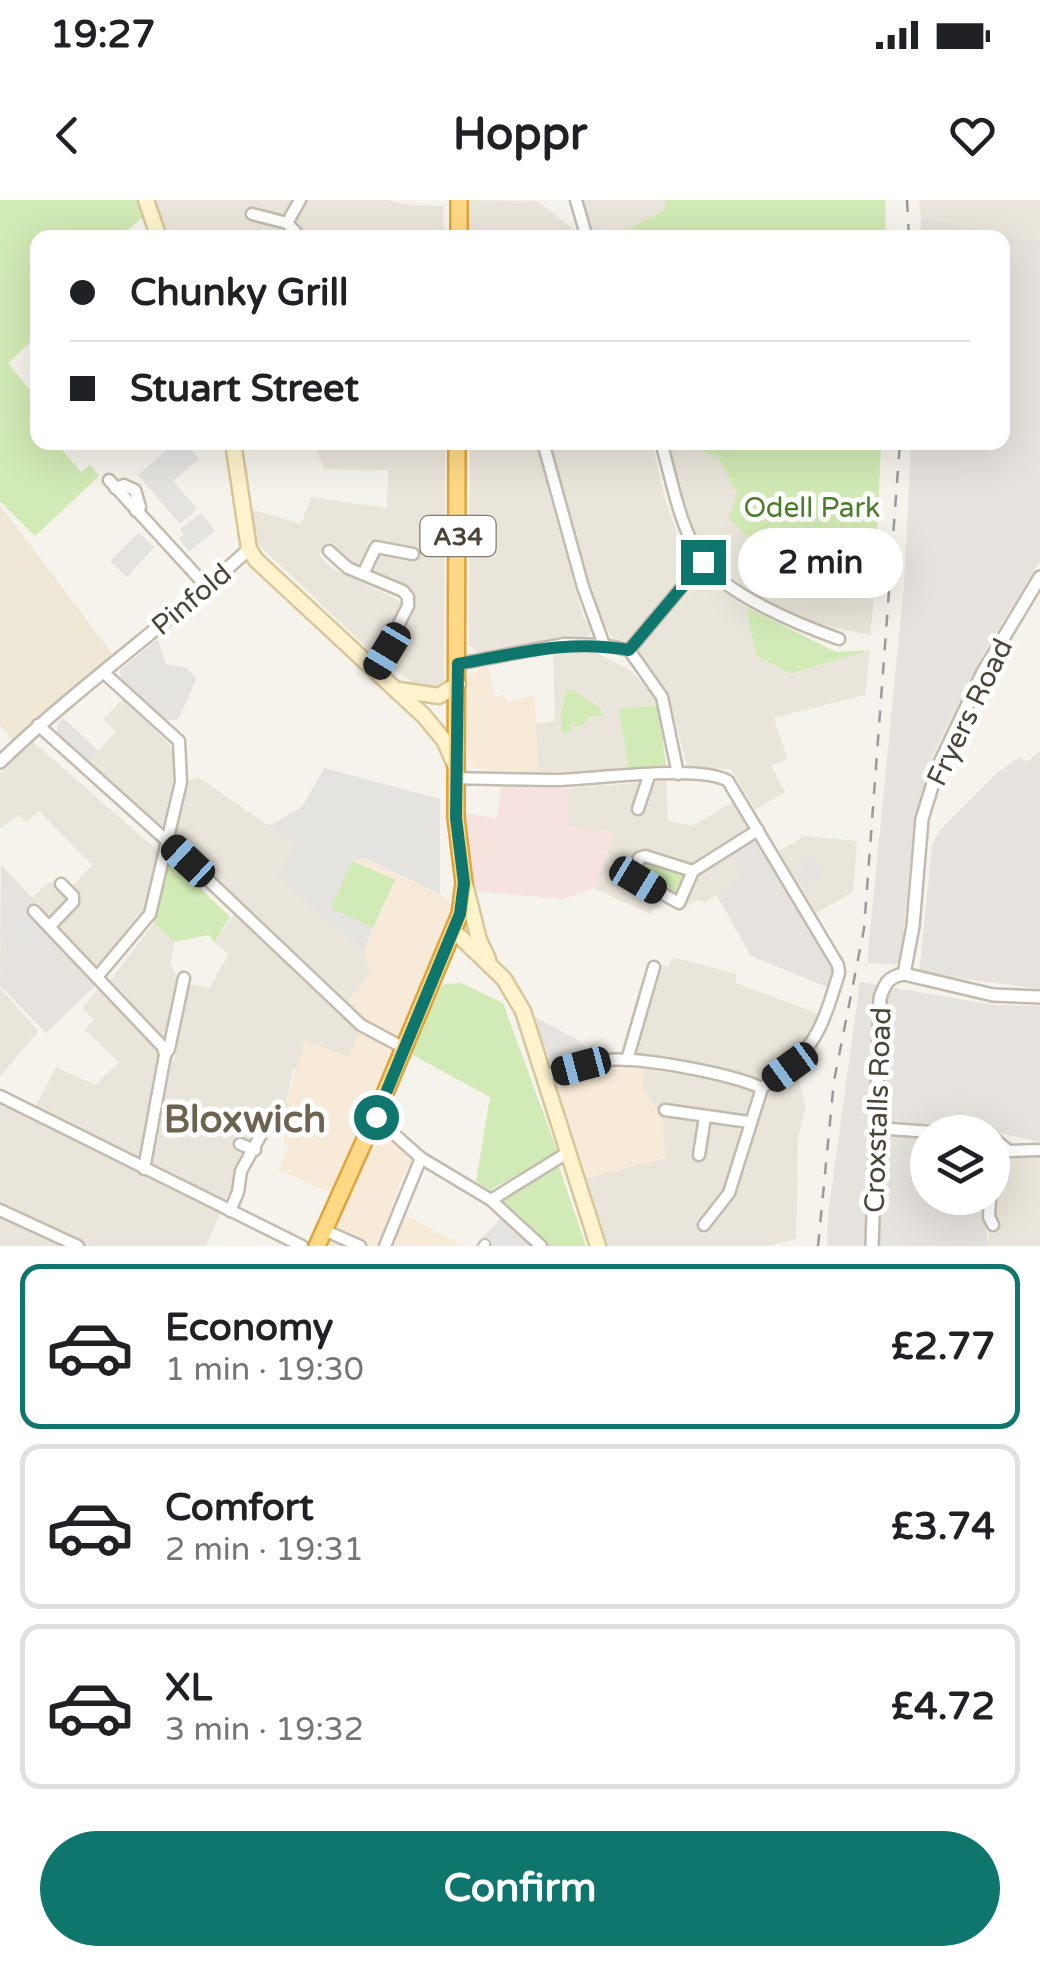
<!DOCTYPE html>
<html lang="en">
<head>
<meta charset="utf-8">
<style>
  body { margin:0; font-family:"Varela Round",sans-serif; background:#f6f6f6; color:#202124; height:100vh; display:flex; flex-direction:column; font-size:38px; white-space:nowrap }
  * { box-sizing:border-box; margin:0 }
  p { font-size:32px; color:#757577 }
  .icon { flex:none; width:55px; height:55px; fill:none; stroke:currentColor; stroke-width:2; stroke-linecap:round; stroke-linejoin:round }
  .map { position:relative; height:1046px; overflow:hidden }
  .details { display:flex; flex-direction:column; background:#fff; flex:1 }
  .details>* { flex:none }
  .top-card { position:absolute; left:30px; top:30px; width:980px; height:220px; border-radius:20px; box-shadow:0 10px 40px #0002; display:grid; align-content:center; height:220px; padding:0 40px; background:#fff }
  .controls { position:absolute; left:910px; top:915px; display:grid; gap:20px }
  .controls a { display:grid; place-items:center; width:100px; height:100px; border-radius:50%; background:#fff; box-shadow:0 10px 40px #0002; font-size:50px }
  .end { position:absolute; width:45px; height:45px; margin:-22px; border:12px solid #0f766e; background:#fff; box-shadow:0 0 0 5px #fff }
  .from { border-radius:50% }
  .bubble { position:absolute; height:70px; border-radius:35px; background:#fff; box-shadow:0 10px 40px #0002; font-size:32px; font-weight:700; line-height:70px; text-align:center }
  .car { position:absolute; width:30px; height:60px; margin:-30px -15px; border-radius:12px; box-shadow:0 0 8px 2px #0007; background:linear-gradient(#222 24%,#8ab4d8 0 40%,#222 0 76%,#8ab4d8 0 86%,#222 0) }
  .top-card b { display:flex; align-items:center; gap:35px; height:95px; font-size:38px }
  .top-card b+b { border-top:2px solid #e0e0e0 }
  .top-card i { width:25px; height:25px; background:#202124 }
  ul { padding:18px 0 0; list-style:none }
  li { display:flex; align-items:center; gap:30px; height:165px; margin:0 20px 15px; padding:0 20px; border:5px solid #e0e0e0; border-radius:20px }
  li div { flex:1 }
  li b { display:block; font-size:38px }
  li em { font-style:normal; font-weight:700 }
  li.selected { border-color:#0f766e }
  li>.icon { width:90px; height:90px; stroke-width:1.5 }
  .cta { display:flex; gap:20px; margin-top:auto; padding:20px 40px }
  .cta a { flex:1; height:115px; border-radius:60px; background:#0f766e; color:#fff; font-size:40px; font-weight:700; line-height:115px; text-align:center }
  .status { display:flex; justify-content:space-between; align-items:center; height:70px; padding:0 50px; background:#fff; direction:ltr }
  .status svg { height:28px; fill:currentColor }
  header { display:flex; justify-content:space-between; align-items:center; height:130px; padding:0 40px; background:#fff; font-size:45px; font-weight:700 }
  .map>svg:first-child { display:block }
</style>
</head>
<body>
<div class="status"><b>19:27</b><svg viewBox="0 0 49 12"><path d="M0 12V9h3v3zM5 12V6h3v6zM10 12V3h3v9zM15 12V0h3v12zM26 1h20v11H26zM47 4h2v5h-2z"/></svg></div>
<header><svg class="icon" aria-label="back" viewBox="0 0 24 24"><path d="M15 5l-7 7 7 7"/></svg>Hoppr<svg class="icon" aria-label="heart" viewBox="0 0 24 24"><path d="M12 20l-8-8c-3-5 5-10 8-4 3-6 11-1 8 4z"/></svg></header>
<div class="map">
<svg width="1040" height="1046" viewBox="0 0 1040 1046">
  <rect width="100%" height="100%" fill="#f6f3ec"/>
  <g fill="#eae5da">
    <polygon points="152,0 388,0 410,5 443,6 444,37 164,37"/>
    <polygon points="469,0 537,1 573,29 577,37 468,37"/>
    <polygon points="583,0 666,0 664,9 631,30 657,38 594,37"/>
    <polygon points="919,0 1040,0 1040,41 921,17"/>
    <polygon points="314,243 445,243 444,487 432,490 419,488 390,465 412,409 411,400 370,373 378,352 408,359 416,357 416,348 369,340 359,371 330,347 324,346 320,356 333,369 402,402 380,449 369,450 259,345 252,332 253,310 301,324 311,297 387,308 388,270 324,269"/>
    <polygon points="470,243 536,243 582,414 591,430 589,436 479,454 469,445"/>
    <polygon points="548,243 652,243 665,299 683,349 692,364 628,441 614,439 604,426 587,386"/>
    <polygon points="666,243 703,243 703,252 717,256 737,293 812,385 875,389 870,435 803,421 752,394 709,360 693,331"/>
    <polygon points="703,377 746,407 756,455 790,474 870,450 865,495 774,518 788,559 771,566 785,592 755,610 731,569 688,567 668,497 636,451"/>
    <polygon points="553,451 593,451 631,471 649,490 658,505 620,510 629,570 538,572 535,524 555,521"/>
    <polygon points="123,499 169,544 176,562 164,625 161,626 88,563 116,532 103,520"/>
    <polygon points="31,540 158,651 146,712 98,769 32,697 50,682 55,684 58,680 72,686 92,665 39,611 27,622 19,615 0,628 0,574"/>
    <polygon points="198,577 297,645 319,714 364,751 370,771 347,805 308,771 301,778 361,829 349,858 293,870 286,902 294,906 284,933 257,926 206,1046 0,1046 0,901 31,915 56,867 95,885 119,862 85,830 94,819 82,808 100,787 174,861 190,784 209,788 229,754 214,742 241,704 174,642 188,581"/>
    <polygon points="666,581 668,621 692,626 735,601 755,636 744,675 706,702 696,700 685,707 664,702 649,714 594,688 615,633 568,628 568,588"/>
    <polygon points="804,636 857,641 853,692 816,713 779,651"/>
    <polygon points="154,723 174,742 171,764 179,782 166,838 159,835 109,782"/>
    <polygon points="672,757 736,774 736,783 819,814 799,849 759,882 622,850 648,761 669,767"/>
    <polygon points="0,788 38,831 0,877"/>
    <polygon points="645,869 754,887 766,896 797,872 806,906 798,937 796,1039 769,1046 603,1046 583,979 665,958 662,920 642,887"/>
    <polygon points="1010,947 1040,957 1040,1046 988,1046 989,1030 997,1031 1001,1023 994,1014 999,953"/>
  </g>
  <g fill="#f7ead8">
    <polygon points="488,465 495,497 504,494 506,502 533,496 535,499 538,572 502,572 472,567 467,556 465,477"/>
    <polygon points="364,658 440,694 453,706 452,719 435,761 398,840 362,820 347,805 370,771 364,751 394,681 352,661"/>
    <polygon points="361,829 394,851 336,995 279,970 289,946 283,942 293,907 286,903 305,840 349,857"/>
    <polygon points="601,869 645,869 642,887 663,920 665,958 583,979 550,882"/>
    <polygon points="377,928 414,957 399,984 392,1007 462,1046 324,1046"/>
  </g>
  <g fill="#e6e2dd">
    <polygon points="921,17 1040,41 1040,361 987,447 932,557 914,621 901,759 896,764 867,763 904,385 911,243 1002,242 1002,38 920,37"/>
    <polygon points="1040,551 1040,789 919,773 932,645 940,630 997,573 1020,557 1027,562"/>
    <polygon points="755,636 833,772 827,787 751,756 716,694 743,675 730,652"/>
    <polygon points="1,665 37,703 28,713 97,784 46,833 0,785"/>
    <polygon points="860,782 995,805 1040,806 1040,942 987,930 986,932 928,932 928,998 984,998 988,1046 827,1046 828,1015"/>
  </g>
  <polygon fill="#efe8d6" points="0,305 113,455 13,541 0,525"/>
  <polygon fill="#f6e3e0" points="501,587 568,588 568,627 615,632 594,688 564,699 469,691 463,613 497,618"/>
  <g fill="#d2eab5">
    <polygon points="0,0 138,0 143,17 119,37 38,38 37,136 8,163 37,199 38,242 56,243 81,272 90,265 99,276 35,336 0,301"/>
    <polygon points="666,0 885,0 886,37 657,38 629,29 664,10"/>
    <polygon points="703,243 881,243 875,389 811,385 787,372 729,319 737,293 717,256 703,252"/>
    <polygon points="746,407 836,452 870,450 790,474 756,455"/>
    <path d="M571,489L599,507L603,515L588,517L584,525L576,527L570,523L572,530L567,534L562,533C559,521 563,503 566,490Z"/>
    <polygon points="658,505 666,565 663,571 629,570 619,509"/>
    <polygon points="166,655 230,717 214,742 209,735 174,742 154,723"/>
    <polygon points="645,658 688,672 680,699 640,679 638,670"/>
    <polygon points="352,661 395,680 373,728 330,708"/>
    <polygon points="461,783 503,803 558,953 490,990 476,982 490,897 411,854 438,790 445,784"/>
    <polygon points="559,967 586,1046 547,1046 530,1026 501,1004 501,1001"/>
  </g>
  <g fill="#e5e3e0">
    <polygon points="163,243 186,243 199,259 173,281 197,309 180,324 138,275 168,249"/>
    <polygon points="201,313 215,331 189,351 179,339 184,335 180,329"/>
    <polygon points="138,333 154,347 127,377 110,361"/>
    <polygon points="158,439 166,464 187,468 196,479 178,520 166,520 121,479 120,470"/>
    <polygon points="63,518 99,551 88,562 57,533 57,526"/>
    <polygon points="324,568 440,599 440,694 365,658 352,661 331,708 373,728 364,751 319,714 277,675 297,645 268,626 302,607"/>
    <polygon points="813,655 823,671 818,674 820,678 805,687 798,675 803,672 799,664"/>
    <polygon points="25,712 55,744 36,763 26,752 19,759 0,740 0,729 4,732"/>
    <polygon points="531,815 580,841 591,854 552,864"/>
    <polygon points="503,1016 532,1046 474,1046"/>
  </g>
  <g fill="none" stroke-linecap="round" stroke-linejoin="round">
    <g stroke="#c2bbae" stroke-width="12">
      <polyline id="pedestrian" points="483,1046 485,1044"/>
    </g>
    <g stroke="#c2bbae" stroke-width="15">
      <g id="minor">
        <polyline points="576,0 587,38"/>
        <polyline points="252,14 287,23 301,38"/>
        <polyline points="287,23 300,0"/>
        <polyline points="344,242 356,242"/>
        <polyline points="543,242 583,387 604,445 629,450 662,497 678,574"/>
        <path d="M661,242C672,280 679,325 701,359C724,394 800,425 839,439"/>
        <polyline points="109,280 207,387"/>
        <polyline points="115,288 124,285 135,290 140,307 136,311"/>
        <polyline points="329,351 348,368 403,391 408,397 408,406 376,469"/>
        <polyline points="363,374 376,347 413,354"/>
        <polyline points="629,450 703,362"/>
        <polyline points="457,464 564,444 604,445"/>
        <polyline points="38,525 166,640 361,825 404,848"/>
        <path d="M456,578C490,579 524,580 558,580C594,579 701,564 728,581L838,765L839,773C820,835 815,849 762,888"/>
        <polyline points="638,609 649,576"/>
        <polyline points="693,671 645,656 639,658 635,673 638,680 679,703 693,671 758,630"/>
        <polyline points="34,711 163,847 165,855 144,969"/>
        <polyline points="50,726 73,702 73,696 61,684"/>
        <polyline points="97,777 150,714 181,582 179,541 103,472"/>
        <polyline points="165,855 169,849 184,778"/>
        <polyline points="627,860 654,767"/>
        <path d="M544,876C564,870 585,862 606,860C642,857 728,873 762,888"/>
        <polyline points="0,896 302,1046"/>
        <polyline points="665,910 749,922"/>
        <polyline points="375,917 421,958 491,1000 541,1046"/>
        <polyline points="876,928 931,932"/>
        <polyline points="992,937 1009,951 1040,950"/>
        <polyline points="240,944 255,950"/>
        <polyline points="699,955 705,917"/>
        <polyline points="990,998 989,1017 993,1025"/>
        <polyline points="491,1000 567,953"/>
        <polyline points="0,1010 78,1046"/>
        <polyline points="230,1011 238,992 241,971 263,931"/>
        <polyline points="704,1025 729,993 762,888"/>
        <polyline points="324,1030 360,1046"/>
        <polyline points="385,1046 421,958"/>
      </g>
    </g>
    <g stroke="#c2bbae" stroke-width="16">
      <g id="tertiary">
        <path d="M0,562C79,486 169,423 249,349"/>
        <polyline points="904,774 913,726 922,619 938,567 983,472 1040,377"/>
        <path d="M872,1046L880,798C885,783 888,777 904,774L993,795L1040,797"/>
      </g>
    </g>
    <g stroke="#d6c79b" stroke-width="19">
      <g id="secondary">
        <polyline points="146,0 159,38"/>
        <polyline points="233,242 249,349 256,360 424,516 444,540 456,567"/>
        <polyline points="399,490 439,496 458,484"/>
        <polyline points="465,684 479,740 488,759"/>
        <polyline points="454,731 504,779 523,811 598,1046"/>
      </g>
    </g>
    <g stroke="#e0a43c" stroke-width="20">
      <g id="trunk">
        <polyline points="459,0 459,38"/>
        <polyline points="317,1046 375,917 460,714 464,683 456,618 457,242"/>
      </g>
    </g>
    <use href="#pedestrian" stroke="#fff" stroke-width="8"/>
    <use href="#minor" stroke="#fff" stroke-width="10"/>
    <use href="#tertiary" stroke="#fff" stroke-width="11"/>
    <use href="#secondary" stroke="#fff3cd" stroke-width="14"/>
    <use href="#trunk" stroke="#ffd985" stroke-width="15"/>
    <g stroke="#9a9a9a" stroke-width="2.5" stroke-dasharray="12 12" stroke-linecap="butt">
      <polyline points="907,0 909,38"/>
      <polyline points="818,1046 834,881 864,729 900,242"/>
    </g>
  </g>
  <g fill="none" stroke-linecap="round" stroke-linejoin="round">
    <path stroke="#0f766e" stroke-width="12" d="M376,917L460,714L464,683L456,618L458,464C515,454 570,439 629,450L703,362"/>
  </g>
  <g text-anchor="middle" stroke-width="10" stroke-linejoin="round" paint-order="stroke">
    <rect fill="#fff" stroke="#817c74" stroke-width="2.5" x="420.5" y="316" width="75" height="40" rx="8"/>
    <g font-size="25" font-weight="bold" fill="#4b4439">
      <text x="458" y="345">A34</text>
    </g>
    <g font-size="28" fill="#4a7f2a" stroke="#fff">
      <text x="812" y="317">Odell Park</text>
    </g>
    <g font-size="28" fill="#4b4439" stroke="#fff">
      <text transform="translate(191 399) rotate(-40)" y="10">Pinfold</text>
      <text transform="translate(969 512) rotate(-64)" y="10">Fryers Road</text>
      <text transform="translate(877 910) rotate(-88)" y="10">Croxstalls Road</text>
    </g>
    <g font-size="38" font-weight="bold" fill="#6e6250" stroke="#fff">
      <text x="245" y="932">Bloxwich</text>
    </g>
  </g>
</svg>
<div class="controls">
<a><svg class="icon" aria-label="layers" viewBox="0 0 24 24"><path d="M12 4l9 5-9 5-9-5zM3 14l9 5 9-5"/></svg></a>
</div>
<i class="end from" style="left:376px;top:917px"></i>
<i class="end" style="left:703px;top:362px"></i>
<div class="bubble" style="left:738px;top:328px;width:165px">2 min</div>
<i class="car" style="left:387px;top:451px;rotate:211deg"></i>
<i class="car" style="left:188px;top:661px;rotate:313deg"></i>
<i class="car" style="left:638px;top:680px;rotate:121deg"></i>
<i class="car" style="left:581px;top:866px;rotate:255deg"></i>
<i class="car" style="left:790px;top:867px;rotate:234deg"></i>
<div class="top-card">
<b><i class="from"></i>Chunky Grill</b>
<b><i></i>Stuart Street</b>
</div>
</div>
<section class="details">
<ul>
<li class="selected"><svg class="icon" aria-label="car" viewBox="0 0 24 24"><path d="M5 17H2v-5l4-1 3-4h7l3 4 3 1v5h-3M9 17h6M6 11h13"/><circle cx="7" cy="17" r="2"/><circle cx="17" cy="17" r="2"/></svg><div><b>Economy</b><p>1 min · 19:30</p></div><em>£2.77</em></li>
<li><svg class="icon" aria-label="car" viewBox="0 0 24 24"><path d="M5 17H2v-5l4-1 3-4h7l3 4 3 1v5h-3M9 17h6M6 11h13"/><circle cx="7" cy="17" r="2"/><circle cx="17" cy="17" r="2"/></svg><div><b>Comfort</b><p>2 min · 19:31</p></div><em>£3.74</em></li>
<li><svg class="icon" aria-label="car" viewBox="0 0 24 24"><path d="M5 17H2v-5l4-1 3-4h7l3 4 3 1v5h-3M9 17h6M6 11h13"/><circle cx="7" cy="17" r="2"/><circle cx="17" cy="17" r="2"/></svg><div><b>XL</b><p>3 min · 19:32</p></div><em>£4.72</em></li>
</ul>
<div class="cta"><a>Confirm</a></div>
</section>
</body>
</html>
